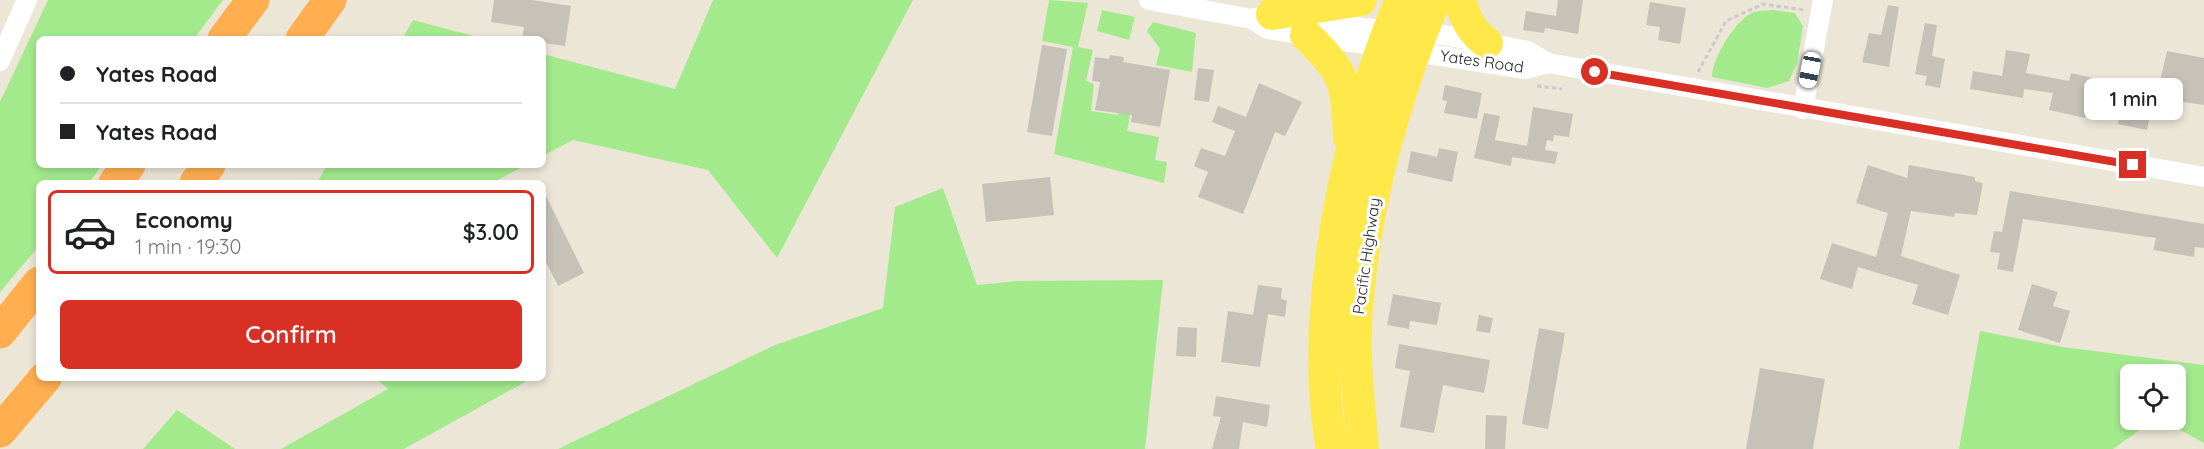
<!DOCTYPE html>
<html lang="en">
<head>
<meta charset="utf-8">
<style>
  body { margin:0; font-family:Quicksand,sans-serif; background:#f2f2f2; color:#202124; height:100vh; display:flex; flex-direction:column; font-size:22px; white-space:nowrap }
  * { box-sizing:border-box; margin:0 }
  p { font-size:20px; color:#757577 }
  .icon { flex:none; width:33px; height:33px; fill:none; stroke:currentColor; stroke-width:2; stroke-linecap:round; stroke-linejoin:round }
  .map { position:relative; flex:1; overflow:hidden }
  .drawer { position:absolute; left:36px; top:180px; width:510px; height:201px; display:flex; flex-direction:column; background:#fff; border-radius:9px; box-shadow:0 3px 9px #0003 }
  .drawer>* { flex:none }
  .top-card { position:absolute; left:36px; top:36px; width:510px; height:132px; border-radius:9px; box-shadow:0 3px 9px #0003; display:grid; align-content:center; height:132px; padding:0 24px; background:#fff }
  .fabs { position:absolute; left:2120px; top:364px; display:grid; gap:12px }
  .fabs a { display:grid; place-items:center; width:66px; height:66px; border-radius:9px; background:#fff; box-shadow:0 3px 9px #0003; font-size:30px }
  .end { position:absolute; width:27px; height:27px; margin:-14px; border:8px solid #d93025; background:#fff; box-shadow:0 0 0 3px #fff }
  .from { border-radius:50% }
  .bubble { position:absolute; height:42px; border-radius:9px; background:#fff; box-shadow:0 3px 9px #0003; font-size:20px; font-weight:600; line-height:42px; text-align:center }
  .car { position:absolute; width:18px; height:36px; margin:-18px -9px; border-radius:8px; box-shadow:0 0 4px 2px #0007; background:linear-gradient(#fff 24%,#345 0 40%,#fff 0 76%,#345 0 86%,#fff 0) }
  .top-card b { display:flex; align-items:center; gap:21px; height:57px; font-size:22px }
  .top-card b+b { border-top:2px solid #e0e0e0 }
  .top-card i { width:15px; height:15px; background:#202124 }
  ul { padding:10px 0 0; list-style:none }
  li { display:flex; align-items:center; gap:18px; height:84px; margin:0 12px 9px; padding:0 12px; border:3px solid transparent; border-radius:9px }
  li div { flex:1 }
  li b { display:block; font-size:22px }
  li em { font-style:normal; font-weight:600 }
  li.on { border-color:#d93025 }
  li>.icon { width:54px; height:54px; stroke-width:1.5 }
  .action { display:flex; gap:12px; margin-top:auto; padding:12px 24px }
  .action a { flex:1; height:69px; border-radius:9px; background:#d93025; color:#fff; font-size:24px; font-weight:600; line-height:69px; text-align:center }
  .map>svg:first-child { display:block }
</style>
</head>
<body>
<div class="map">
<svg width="2204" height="449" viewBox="0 0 2204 449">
  <rect width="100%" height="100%" fill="#ece6d7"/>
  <g fill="#a3ea8d" fill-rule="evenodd">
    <polygon points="48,0 223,0 194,39 39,39 39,165 102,165 89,183 39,183 39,246 0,292 0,102"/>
    <polygon points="713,0 913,0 777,258 708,170 573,140 543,156 543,54 675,89"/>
    <polygon points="1049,0 1088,3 1078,47 1093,50 1086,81 1094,84 1091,111 1118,115 1123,78 1137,81 1127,131 1159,137 1155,160 1167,162 1164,183 1054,154 1073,47 1042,41"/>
    <polygon points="1102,10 1135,17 1129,40 1097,31"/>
    <path d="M1773,10L1795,13L1803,26L1797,64L1789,81L1767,88L1712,77C1712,58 1736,19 1754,12C1760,10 1768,11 1773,10Z"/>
    <polygon points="413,20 485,39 402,39"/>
    <polygon points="1153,22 1196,33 1192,72 1156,65 1160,49 1147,31"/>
    <polygon points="327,165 526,165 492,183 317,183"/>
    <polygon points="943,188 977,285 1018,281 1163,280 1145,449 558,449 775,345 883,308 895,207"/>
    <path d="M1980,331L2063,347L2204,365V443L2167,423L2148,424L2113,449H1959ZM2130,375H2175V420H2130Z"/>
    <polygon points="375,378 522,378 525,382 404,449 281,449 388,389"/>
    <polygon points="177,410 235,449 143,449"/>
  </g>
  <g fill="#c7c2b8">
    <polygon points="494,0 532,0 571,6 565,46 543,43 543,39 522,39 524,27 491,22"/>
    <polygon points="1558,0 1583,0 1578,34 1545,28 1544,33 1523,30 1526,11 1556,16"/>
    <polygon points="1650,2 1686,8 1680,44 1658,40 1660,27 1646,25"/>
    <polygon points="1888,5 1899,7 1889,67 1862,62 1869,33 1881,35"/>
    <polygon points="1925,23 1937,25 1932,56 1945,59 1940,88 1925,85 1927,76 1915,74"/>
    <polygon points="1042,45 1067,49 1052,136 1027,132"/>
    <polygon points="2006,50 2030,54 2026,73 2069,81 2071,73 2093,78 2085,118 2049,110 2053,93 2024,89 2023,98 1970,89 1973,71 2002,76"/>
    <polygon points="2167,51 2204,58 2204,105 2156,98"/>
    <polygon points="1110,55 1124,57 1123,62 1170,70 1160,127 1131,122 1132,115 1095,110 1100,82 1092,81 1095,57 1109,59"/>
    <polygon points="1198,68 1214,70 1209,102 1194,100"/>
    <polygon points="1259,83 1302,102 1285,136 1275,132 1243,214 1198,197 1208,172 1194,166 1201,148 1225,156 1235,131 1212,122 1218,106 1246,117"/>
    <polygon points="1445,85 1482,93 1477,119 1444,113 1447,101 1442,100"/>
    <polygon points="2124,90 2154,95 2147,130 2118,124"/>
    <polygon points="1533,107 1573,114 1569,137 1554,135 1553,141 1547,140 1545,150 1558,152 1555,164 1512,157 1511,166 1474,158 1484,113 1500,116 1495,140 1527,146"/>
    <polygon points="1439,148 1458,152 1452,182 1407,172 1411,151 1437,157"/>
    <polygon points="1868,165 1907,178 1909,165 1975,177 1975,181 1983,183 1977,215 1955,213 1954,217 1911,211 1901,256 1960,275 1948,315 1912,304 1918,285 1858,267 1852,289 1820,279 1832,243 1876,257 1888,213 1856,203"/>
    <polygon points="1050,177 1054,215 986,222 982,184"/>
    <polygon points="543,190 584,273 558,286 543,256"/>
    <polygon points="2010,191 2204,224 2204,248 2195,247 2194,257 2153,250 2156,238 2023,219 2013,272 1997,269 2000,253 1990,252 1994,231 2002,232"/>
    <polygon points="2032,284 2058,292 2053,306 2070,311 2060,343 2018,330"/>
    <polygon points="1258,285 1282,288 1281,299 1287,300 1285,317 1268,314 1260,367 1221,362 1228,311 1253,315"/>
    <polygon points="1393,294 1441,303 1437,325 1410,321 1409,329 1387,325"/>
    <polygon points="1479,315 1493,318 1490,333 1476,331"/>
    <polygon points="1178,327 1197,328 1196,357 1176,356"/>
    <polygon points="1539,328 1565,333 1548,429 1522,424"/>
    <polygon points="1399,344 1490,360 1484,393 1443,385 1434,433 1400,427 1410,371 1395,368"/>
    <polygon points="1760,368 1825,379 1813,449 1746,449"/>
    <polygon points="1216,396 1270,405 1267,427 1243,422 1239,449 1212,449 1221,417 1213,416"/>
    <polygon points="1486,415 1507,416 1505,449 1485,449"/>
  </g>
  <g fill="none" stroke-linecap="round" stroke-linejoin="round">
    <g stroke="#cbcbcb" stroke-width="3" stroke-dasharray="4.5 3" stroke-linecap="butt">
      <polyline points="1698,72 1726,21 1763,4 1804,10"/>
      <polyline points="1537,86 1562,89"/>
    </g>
    <g stroke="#fff" stroke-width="20">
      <polyline points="1149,0 1252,19 1272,14 1363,28 1444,35 1528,51 1548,63 2204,177"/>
      <polyline points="1252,19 1268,29 1525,69 1548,63"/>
      <polyline points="0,61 27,0"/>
      <polyline points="1803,109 1823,0"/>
    </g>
    <g stroke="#ffe84a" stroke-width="32">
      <path d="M1460,0C1465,18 1471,31 1487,43"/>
      <polyline points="1272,14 1361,0"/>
      <path d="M1306,35C1347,75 1346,82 1349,137"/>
      <path d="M1332,449C1307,314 1348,125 1401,0"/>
      <path d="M1363,449C1359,402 1353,355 1357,308C1365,206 1395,94 1435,0"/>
    </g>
    <g stroke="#ffae50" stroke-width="33">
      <polyline points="224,39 253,0"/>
      <polyline points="302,39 330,0"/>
      <polyline points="115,183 129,165"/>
      <polyline points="196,183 209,165"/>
      <polyline points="0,332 39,283"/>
      <polyline points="0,431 45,378"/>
    </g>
  </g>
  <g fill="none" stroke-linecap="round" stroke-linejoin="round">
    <polyline stroke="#d93025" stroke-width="8" points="1595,72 2133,165"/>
  </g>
  <g text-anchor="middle" stroke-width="6" stroke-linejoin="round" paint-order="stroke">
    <g font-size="16" fill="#282828" stroke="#fff">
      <text transform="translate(1482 61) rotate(8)" y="6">Yates Road</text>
      <text transform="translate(1366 256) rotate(-82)" y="6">Pacific Highway</text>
    </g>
  </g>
</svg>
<div class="fabs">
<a><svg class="icon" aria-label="locate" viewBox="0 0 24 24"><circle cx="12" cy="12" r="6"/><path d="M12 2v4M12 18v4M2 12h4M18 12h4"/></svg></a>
</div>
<i class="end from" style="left:1595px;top:72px"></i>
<i class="end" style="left:2133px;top:165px"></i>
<div class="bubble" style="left:2084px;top:78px;width:99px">1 min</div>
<i class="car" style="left:1810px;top:70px;rotate:191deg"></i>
<div class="top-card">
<b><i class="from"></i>Yates Road</b>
<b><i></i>Yates Road</b>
</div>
<section class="drawer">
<ul>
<li class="on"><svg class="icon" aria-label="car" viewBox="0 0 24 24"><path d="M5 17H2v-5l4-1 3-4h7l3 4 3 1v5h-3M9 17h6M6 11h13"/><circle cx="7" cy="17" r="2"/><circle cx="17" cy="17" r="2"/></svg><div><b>Economy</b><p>1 min · 19:30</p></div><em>$3.00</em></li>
</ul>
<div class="action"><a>Confirm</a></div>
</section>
</div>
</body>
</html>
